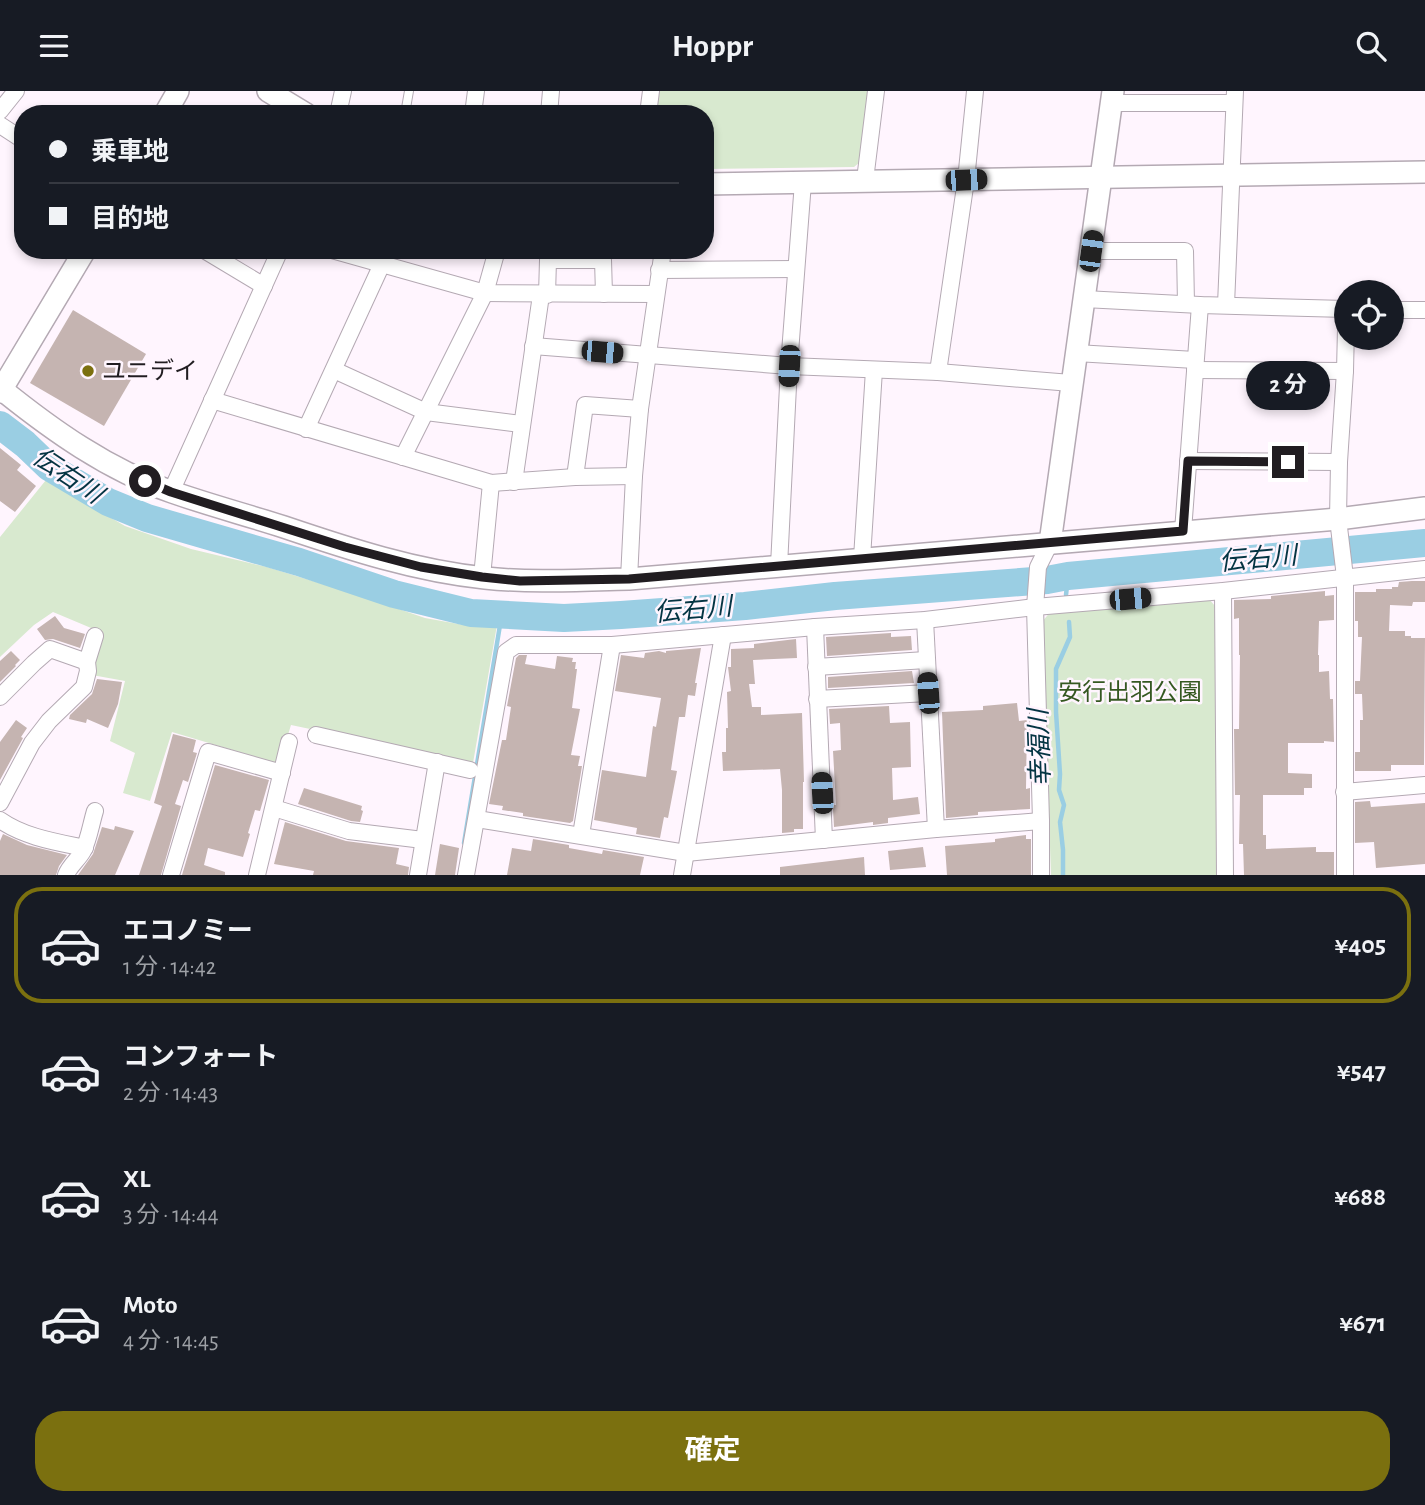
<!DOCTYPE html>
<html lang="ja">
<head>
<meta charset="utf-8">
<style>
  body { margin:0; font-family:"Alegreya Sans","Noto Sans JP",sans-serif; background:#242831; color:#f1f3f6; height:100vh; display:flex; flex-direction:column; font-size:26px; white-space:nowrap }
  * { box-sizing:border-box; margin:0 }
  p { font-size:23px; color:#9ea1a6 }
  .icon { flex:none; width:38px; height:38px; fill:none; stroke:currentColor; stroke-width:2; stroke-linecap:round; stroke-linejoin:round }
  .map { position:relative; height:784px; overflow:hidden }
  .details { display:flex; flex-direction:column; background:#171b24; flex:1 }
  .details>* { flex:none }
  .top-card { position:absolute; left:14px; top:14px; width:700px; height:154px; border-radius:28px; box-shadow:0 4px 10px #0003; display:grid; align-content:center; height:154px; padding:0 35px; background:#171b24 }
  .fabs { position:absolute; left:1334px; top:189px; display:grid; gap:14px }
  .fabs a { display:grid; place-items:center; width:70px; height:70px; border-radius:50%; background:#171b24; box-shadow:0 4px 10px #0003; font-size:35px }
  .end { position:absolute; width:32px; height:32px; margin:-16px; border:9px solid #211d21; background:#fff; box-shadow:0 0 0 4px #fff }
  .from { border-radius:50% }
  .bubble { position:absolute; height:49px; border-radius:24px; background:#171b24; box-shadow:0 4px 10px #0003; font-size:23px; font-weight:700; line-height:49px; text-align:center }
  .car { position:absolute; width:21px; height:42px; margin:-21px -10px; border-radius:9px; box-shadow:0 0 5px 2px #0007; background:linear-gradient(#222 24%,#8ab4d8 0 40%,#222 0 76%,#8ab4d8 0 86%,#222 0) }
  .top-card b { display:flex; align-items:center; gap:24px; height:66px; font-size:26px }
  .top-card b+b { border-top:2px solid #363941 }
  .top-card i { width:18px; height:18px; background:#f1f3f6 }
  ul { padding:12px 0 0; list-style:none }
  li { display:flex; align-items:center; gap:21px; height:116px; margin:0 14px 10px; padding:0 21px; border:4px solid transparent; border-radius:28px }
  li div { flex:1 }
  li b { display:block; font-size:26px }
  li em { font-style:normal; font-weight:700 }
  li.selected { border-color:#7b700f }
  li>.icon { width:63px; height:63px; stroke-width:1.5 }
  .primary-button { display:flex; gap:14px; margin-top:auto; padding:14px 35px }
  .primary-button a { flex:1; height:80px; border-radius:28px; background:#7b700f; color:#fff; font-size:28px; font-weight:700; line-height:80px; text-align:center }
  header { display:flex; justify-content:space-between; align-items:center; height:91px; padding:0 35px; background:#171b24; font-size:32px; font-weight:700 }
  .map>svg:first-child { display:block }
</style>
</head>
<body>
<header><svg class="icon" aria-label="menu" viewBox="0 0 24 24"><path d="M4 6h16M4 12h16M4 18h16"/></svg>Hoppr<svg class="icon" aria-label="search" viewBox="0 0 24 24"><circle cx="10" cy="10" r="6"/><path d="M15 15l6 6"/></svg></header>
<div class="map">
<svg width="1425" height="784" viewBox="0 0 1425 784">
  <rect width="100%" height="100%" fill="#fff5fe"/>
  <g fill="#d8e9cf">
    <polygon points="658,0 868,0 860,71 854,76 705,78 705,23 656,23"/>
    <polygon points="46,389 125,435 191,458 267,476 352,502 425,527 464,534 497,534 473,672 291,634 279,673 172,641 150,710 123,702 135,662 110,650 125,590 92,584 103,542 53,521 34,534 0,566 0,446"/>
    <polygon points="1208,507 1216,516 1216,784 1051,784 1042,531 1051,520"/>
  </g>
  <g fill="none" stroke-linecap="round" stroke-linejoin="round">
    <g stroke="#9acee3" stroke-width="4.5">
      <polyline points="1066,504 1068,485"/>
      <polyline points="464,752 502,522"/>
      <polyline points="1063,784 1063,759 1060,731 1064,714 1059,699 1060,683 1056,621 1056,578 1070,546 1069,531"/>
    </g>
    <polyline stroke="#9acee3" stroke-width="28" points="0,334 25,353 49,376 108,411 147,427 299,471 394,503 471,522 564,527 621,524 745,515 835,505 1047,489 1068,485 1425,452"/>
  </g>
  <g fill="#c5b4b1">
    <polygon points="73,219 146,263 104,335 30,292"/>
    <polygon points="0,357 21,374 17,379 36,395 15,421 0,410"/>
    <polygon points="1412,490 1425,490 1425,511 1413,511 1412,515 1390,514 1389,540 1405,540 1405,545 1411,545 1411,547 1425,547 1424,674 1391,674 1391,680 1355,680 1355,661 1360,661 1360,629 1363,629 1362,603 1355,603 1355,590 1360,590 1362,546 1358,546 1358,530 1355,530 1355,501 1376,501 1376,498 1392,498 1392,496 1398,496 1399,491"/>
    <polygon points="1325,500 1325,505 1334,504 1334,529 1319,530 1318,564 1319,564 1319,581 1329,580 1330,608 1333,608 1334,651 1324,650 1324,652 1288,652 1288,682 1312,683 1312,697 1304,697 1304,704 1263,704 1263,744 1266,744 1266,758 1316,756 1316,761 1334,761 1334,784 1244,784 1243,753 1239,753 1240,704 1235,704 1234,638 1239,638 1240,564 1239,564 1239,527 1234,528 1234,509 1271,508 1271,505"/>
    <polygon points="55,525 64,537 85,543 80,557 53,548 45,549 37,538"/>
    <polygon points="891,542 891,546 911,545 912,559 827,565 826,546"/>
    <polygon points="796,548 797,567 753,569 755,593 749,593 752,616 761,616 761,624 802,622 804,691 803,691 803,738 794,738 794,741 782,742 782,699 780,678 723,680 722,661 726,661 726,637 728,637 727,601 731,600 728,576 731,576 731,558 754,557 754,553"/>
    <polygon points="701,557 695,592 697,592 695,605 688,604 685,626 679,626 671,679 677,680 668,727 664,726 660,747 636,743 637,737 594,729 602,679 646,686 653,635 656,636 661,607 615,600 621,564 644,567 645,562 659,560 666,562 666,560"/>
    <polygon points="11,560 20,569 15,574 16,575 0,591 0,570"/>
    <polygon points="519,564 527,564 525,573 555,578 557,565 573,567 572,571 576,571 575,578 577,578 572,617 580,618 571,664 580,665 578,675 582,675 573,730 570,732 523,725 523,722 502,719 503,715 489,713 502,649 506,649 511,616 507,615 516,567"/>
    <polygon points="912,580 914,592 828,597 828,586"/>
    <polygon points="97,588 122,591 118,613 108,637 87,628 86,632 69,628 70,624 92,603"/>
    <polygon points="1017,612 1019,630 1027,629 1026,698 1030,697 1030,718 978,721 978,724 946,727 942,621 983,619 983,615"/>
    <polygon points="889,615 890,632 910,631 911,676 892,677 893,709 918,706 920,723 888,727 888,732 873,734 873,731 834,736 833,718 834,714 836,714 833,660 841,659 840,632 830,633 829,618"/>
    <polygon points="16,629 27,637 21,646 23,647 0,689 0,651"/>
    <polygon points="173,643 196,649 193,661 197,662 188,691 183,689 175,713 181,715 161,784 139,784 162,715 154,712"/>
    <polygon points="215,674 269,689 260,720 255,719 248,742 250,743 243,766 208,757 204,774 225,781 225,784 182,784"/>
    <polygon points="304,697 362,715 361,719 363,720 360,731 351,730 298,713"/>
    <polygon points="1370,710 1371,716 1425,712 1425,773 1376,777 1374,751 1355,752 1355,711"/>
    <polygon points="285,731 346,750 399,757 396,773 409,776 408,784 313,784 314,780 274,773"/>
    <polygon points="115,735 134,740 115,784 78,784 93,763 102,736 114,739"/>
    <polygon points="3,743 27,754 67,764 59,775 56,784 0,784 0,750"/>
    <polygon points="1026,744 1026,748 1031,748 1031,784 947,784 945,755 995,751 995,748"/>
    <polygon points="533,748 569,754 569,757 602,763 603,759 644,766 640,784 507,784 512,757 531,760"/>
    <polygon points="440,753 459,757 455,784 435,784"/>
    <polygon points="923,756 926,776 890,779 888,760"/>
    <polygon points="864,766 865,784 780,784 780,776"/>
  </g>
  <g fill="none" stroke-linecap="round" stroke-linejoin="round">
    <g stroke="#b4a9b3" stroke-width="10">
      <polyline id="lane" points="405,23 409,0"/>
    </g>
    <g stroke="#b4a9b3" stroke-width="18">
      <g id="street">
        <polyline points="1112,12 1234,12"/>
        <polyline points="0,20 16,0"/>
        <polyline points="338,23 343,0"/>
        <polyline points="473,23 476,0"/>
        <polyline points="549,23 551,0"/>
        <polyline points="648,23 651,0"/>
        <polyline points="0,34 23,49"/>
        <polyline points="865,89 876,0"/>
        <polyline points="204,159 264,195"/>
        <polyline points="332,159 485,202 655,203"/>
        <polyline points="1091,160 1185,160 1186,213"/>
        <polyline points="659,179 796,178"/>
        <polyline points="547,204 548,169 603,169 604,203"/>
        <polyline points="1084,208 1200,214 1346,218"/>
        <polyline points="1226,214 1235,0"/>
        <polyline points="1391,219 1425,219"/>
        <polyline points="533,255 789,275 938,281 1071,292"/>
        <polyline points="1076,262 1195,269"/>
        <polyline points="334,279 426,321 521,333"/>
        <polyline points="1195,279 1345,280"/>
        <polyline points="938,281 966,89 975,0"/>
        <polyline points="212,309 491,392 575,386 634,385"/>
        <polyline points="306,338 382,173"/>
        <polyline points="403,366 485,202 497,159"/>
        <polyline points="1188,370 1339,371"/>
        <polyline points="575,386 585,314 640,318"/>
        <polyline points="514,391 541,204"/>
        <polyline points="171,401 280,159"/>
        <polyline points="1183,440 1200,214"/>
        <polyline points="862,467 874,279"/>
        <polyline points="779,475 789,275 803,91"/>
        <polyline points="482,486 491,392"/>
        <polyline points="629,488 634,385 640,318 663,159"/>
        <polyline points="1223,500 1225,784"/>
        <polyline points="925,529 936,738"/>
        <polyline points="815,536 824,749"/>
        <polyline points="816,576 926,569"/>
        <polyline points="0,606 34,572 50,558 87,571"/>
        <polyline points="817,608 928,602"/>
        <polyline points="316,644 470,679"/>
        <polyline points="1344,701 1425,694"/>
        <polyline points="0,712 32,652 49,630 84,596 88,580 87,571 95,545"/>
        <polyline points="274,717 349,740 423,749"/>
        <polyline points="477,728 686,762 936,738 1041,730"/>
        <path d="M0,729C24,746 56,751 85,757"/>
        <polyline points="581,744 612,554"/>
        <path d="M66,784C70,774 78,769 83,760C89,748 91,733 95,720"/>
        <polyline points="171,784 208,661 282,682"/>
        <polyline points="257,784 289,651"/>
        <polyline points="418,784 437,671"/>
        <polyline points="466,784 506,561 516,554 612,554 815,536 925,529 1035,516 1223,500 1425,478"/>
        <polyline points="682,784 723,544"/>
        <polyline points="1041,784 1041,730 1035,516 1038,476 1050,452"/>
        <polyline points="1345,784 1345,486 1338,428 1339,371 1345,280 1346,237"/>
      </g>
    </g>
    <g stroke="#b4a9b3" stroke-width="24">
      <g id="secondary">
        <polyline points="268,0 306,23"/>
        <polyline points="165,23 178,0"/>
        <path d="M705,93C945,88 1185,84 1425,81"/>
        <path d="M0,297C52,339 108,379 172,401C209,414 247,424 284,436C349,458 416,480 485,487C533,492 581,489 629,488L1338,428L1425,417"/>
        <polyline points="0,301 85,159"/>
        <polyline points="1050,452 1113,0"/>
      </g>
    </g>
    <use href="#lane" stroke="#fff" stroke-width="8"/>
    <use href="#street" stroke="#fff" stroke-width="16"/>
    <use href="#secondary" stroke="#fff" stroke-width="21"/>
  </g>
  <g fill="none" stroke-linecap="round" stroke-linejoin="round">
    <polyline stroke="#211d21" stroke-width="9" points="145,390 171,401 345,456 421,476 482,486 520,490 629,488 1183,440 1188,370 1288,371"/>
  </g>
  <circle fill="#7b700f" stroke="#fff5fe" stroke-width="2.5" cx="88" cy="280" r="7"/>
  <g text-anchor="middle" stroke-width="5" stroke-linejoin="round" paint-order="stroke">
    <g font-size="24" fill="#211d21" stroke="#fff5fe" text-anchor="start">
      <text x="102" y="288">ユニデイ</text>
    </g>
    <g font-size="24" fill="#355821" stroke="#fff5fe">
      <text x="1130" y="609">安行出羽公園</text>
    </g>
    <g font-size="26" font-style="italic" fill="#043443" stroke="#fff5fe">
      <text transform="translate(68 384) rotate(34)" y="9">伝右川</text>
      <text transform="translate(1258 467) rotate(-5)" y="9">伝右川</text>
      <text transform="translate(693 518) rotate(-5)" y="9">伝右川</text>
      <text transform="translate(1039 657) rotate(-92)" y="9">幸福川</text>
    </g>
  </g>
</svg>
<div class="fabs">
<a><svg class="icon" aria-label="locate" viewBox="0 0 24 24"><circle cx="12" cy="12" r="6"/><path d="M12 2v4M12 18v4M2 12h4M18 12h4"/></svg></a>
</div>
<i class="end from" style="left:145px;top:390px"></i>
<i class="end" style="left:1288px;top:371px"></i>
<div class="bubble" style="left:1246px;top:270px;width:84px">2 分</div>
<i class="car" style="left:966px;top:89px;rotate:88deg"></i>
<i class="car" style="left:1091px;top:160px;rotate:8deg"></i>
<i class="car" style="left:602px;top:261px;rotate:95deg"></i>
<i class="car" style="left:789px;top:275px;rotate:183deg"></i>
<i class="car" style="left:1130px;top:508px;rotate:85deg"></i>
<i class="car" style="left:928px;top:602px;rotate:356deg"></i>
<i class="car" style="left:822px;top:702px;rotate:357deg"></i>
<div class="top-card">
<b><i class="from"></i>乗車地</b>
<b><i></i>目的地</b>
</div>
</div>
<section class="details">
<ul>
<li class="selected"><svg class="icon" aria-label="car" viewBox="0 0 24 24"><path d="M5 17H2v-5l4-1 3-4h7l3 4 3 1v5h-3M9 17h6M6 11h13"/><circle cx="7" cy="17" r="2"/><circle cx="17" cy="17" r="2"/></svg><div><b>エコノミー</b><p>1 分 · 14:42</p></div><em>¥405</em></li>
<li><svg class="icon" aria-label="car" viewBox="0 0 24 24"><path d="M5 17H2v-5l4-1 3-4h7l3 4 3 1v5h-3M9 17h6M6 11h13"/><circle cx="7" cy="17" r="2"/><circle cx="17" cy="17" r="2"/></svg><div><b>コンフォート</b><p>2 分 · 14:43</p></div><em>¥547</em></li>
<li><svg class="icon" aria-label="car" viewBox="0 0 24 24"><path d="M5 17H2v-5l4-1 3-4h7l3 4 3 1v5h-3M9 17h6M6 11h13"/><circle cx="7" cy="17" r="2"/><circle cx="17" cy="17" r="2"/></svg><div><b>XL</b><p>3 分 · 14:44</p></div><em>¥688</em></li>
<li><svg class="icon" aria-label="car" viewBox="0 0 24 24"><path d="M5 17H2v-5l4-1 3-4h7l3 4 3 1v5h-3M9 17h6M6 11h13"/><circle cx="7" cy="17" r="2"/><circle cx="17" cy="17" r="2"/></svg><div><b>Moto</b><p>4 分 · 14:45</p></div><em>¥671</em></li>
</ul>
<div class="primary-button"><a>確定</a></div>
</section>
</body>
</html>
